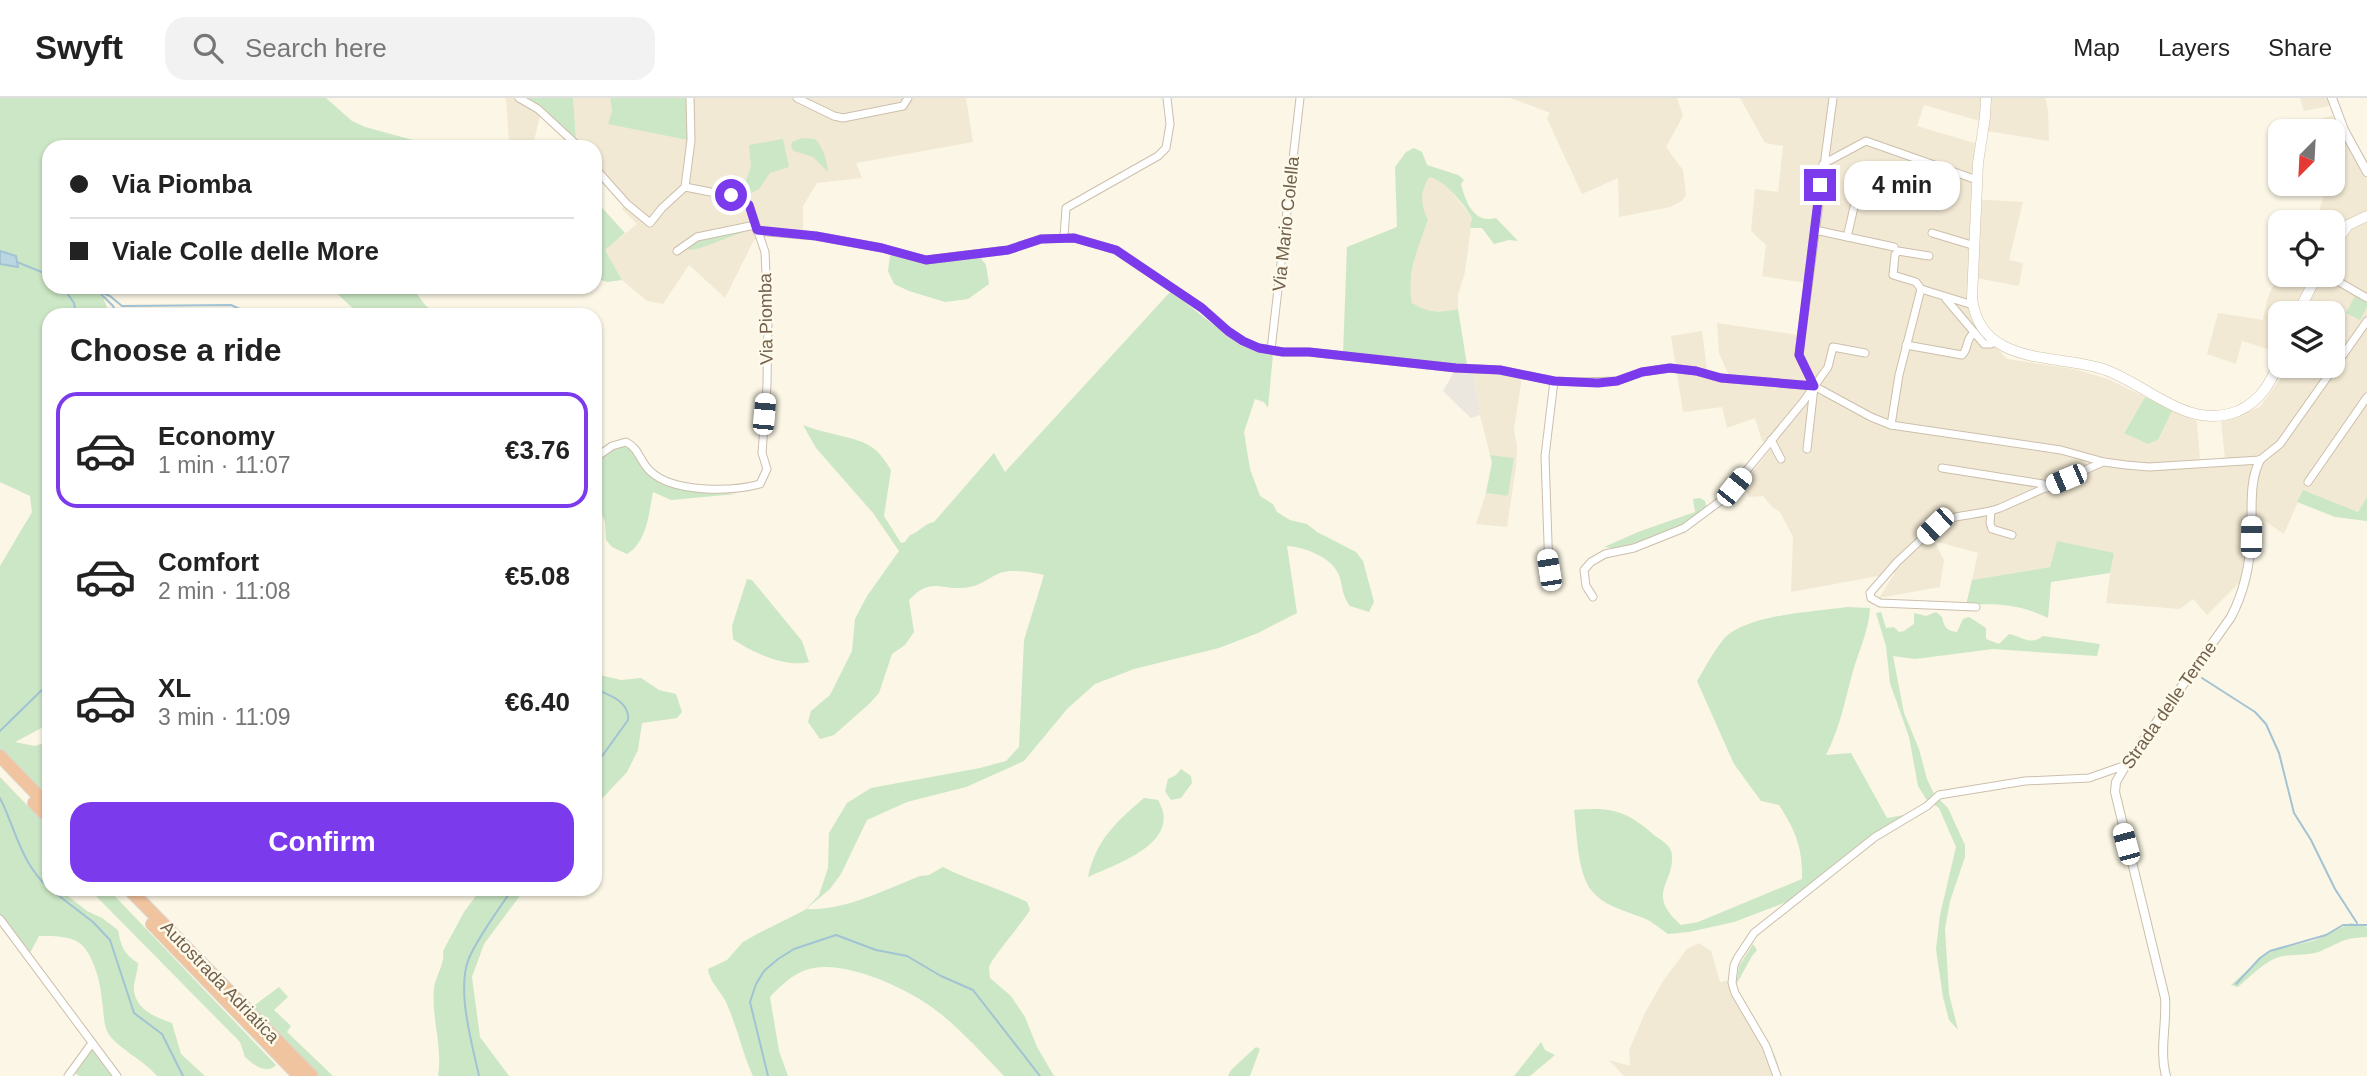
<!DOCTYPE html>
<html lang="en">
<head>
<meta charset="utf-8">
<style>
  body { margin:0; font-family:Arial,sans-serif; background:#f2f2f2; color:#222; height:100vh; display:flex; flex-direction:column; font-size:26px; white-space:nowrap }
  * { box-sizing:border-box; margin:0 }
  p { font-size:23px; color:#767676 }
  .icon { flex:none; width:38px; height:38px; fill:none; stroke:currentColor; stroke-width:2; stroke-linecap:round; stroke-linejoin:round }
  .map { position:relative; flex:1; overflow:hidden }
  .drawer { position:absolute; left:42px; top:210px; width:560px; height:588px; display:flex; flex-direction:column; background:#fff; border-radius:21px; box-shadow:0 2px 5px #0004 }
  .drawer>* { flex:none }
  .guide { position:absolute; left:42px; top:42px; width:560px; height:154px; border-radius:21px; box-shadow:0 2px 5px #0004; display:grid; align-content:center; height:154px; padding:0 28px; background:#fff }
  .needle { width:46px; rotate:204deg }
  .fabs { position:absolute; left:2268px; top:21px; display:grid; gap:14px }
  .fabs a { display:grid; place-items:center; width:77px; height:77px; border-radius:14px; background:#fff; box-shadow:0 2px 5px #0004; font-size:35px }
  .end { position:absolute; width:32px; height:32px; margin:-16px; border:9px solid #7c3aed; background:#fff; box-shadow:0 0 0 4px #fff }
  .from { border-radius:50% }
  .bubble { position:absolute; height:49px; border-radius:21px; background:#fff; box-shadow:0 2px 5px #0004; font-size:23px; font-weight:700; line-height:49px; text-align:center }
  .car { position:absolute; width:21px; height:42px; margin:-21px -10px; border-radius:9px; box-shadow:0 0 5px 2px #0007; background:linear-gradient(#fff 24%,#345 0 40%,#fff 0 76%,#345 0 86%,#fff 0) }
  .guide b { display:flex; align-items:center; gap:24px; height:66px; font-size:26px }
  .guide b+b { border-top:2px solid #e0e0e0 }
  .guide i { width:18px; height:18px; background:#222 }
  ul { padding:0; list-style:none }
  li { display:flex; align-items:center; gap:21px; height:116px; margin:0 14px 10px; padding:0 14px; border:4px solid transparent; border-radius:21px }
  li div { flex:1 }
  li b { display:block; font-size:26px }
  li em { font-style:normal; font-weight:700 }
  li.active { border-color:#7c3aed }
  li>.icon { width:63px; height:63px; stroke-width:1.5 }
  h2 { padding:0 28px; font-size:32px; line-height:84px }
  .button { display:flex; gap:14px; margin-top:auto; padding:14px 28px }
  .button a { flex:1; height:80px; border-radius:21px; background:#7c3aed; color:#fff; font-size:28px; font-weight:700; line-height:80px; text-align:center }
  header { display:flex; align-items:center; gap:42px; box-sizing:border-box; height:98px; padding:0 35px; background:#fff; border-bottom:2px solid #e0e0e0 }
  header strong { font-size:33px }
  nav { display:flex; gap:38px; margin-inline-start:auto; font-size:24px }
  .search { width:490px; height:63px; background:#f2f2f2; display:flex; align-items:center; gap:18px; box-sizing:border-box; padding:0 24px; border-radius:21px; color:#767676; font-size:26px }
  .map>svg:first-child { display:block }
</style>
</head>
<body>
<header>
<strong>Swyft</strong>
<div class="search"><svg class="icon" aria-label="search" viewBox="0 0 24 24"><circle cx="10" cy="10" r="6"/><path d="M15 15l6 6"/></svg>Search here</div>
<nav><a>Map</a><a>Layers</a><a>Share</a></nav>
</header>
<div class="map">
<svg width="2367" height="978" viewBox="0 0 2367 978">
  <rect width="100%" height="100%" fill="#fbf6e5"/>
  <g fill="#f2e9d4">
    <polygon points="506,0 526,0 542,9 534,43 509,42"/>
    <polygon points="573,0 610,0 612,13 609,26 685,0 966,0 973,44 856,65 862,80 817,85 803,108 803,142 766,138 754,142 725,200 689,167 663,206 647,203 622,182 605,152 637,126 622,111 624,108 595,75 595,49 577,49"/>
    <polygon points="1511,0 1677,0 1683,18 1666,49 1683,72 1686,97 1682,103 1670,109 1619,119 1618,80 1582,96 1547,21 1550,15"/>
    <polygon points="1740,0 1982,0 1980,23 1924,7 1917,28 1978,46 1972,101 2023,104 2009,162 2023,165 2019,188 1971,179 1980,231 2007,261 2074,271 2108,281 2145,299 2124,334 2148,346 2158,342 2172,313 2197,323 2200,363 2225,361 2221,324 2260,309 2280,281 2284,268 2333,268 2333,215 2280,215 2280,255 2242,243 2236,266 2207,256 2218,215 2263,222 2267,202 2280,171 2280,177 2333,177 2333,124 2316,124 2327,86 2333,86 2333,33 2310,33 2306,25 2332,18 2367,81 2367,399 2358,414 2303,392 2284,436 2256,417 2248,440 2242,482 2207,517 2193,501 2180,511 2106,505 2113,455 2057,444 2050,469 1972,482 1978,455 1934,443 1944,462 1940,489 1879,500 1895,475 1791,494 1793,439 1780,414 1772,409 1763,398 1749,399 1742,387 1775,346 1762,343 1755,320 1727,330 1722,309 1683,314 1671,238 1702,233 1707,272 1729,278 1719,255 1717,225 1798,237 1805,185 1762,178 1766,147 1751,133 1755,91 1778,94 1783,48 1765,45"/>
    <polygon points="1988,0 2045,0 2048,12 2049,43 1987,33"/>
    <polygon points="2300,0 2336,0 2338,6 2304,13"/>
    <polygon points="1429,78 1444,84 1472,120 1465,174 1458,197 1458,211 1446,214 1424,212 1412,206 1409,189 1417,150 1428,123 1421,107 1422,91"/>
    <polygon points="1473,273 1522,279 1514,331 1517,349 1516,369 1507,429 1476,426 1486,395 1508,398 1514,360 1490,357 1480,317"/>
    <polygon points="1699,845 1711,853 1720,884 1731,882 1736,887 1748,913 1776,959 1781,978 1624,978 1609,962 1630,968 1629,952 1645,915 1663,883 1687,851"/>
  </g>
  <polygon fill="#ebe7df" points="1473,273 1480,317 1471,320 1443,293 1454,274"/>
  <g fill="#cce7c5">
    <polygon points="0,0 326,0 352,23 365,29 439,49 49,49 49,189 99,189 110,217 49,217 49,626 15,644 35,648 49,643 49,703 0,653 0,468 32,414 30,398 0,384 0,166 18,169 18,165 0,153"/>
    <polygon points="526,0 573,0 576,40 575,41 542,12 542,9"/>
    <polygon points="610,0 686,0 688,42 608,26 612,13"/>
    <path d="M802,40L815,41C823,49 827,62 828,74L813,59L794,53L791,49L792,44Z"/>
    <polygon points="783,41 789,69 770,75 759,91 741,101 740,98 751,69 749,47"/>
    <path d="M1414,50L1422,54L1427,67L1458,77L1464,82L1461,86C1466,105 1474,126 1496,120L1518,143L1509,142L1494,146L1482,130H1470L1472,120C1464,106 1445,82 1429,79C1420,95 1420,105 1428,122C1418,150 1406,176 1412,205C1428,215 1441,215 1458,211L1467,267L1343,257L1347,149L1397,129L1395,69L1406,54Z"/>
    <polygon points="595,102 625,135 605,152 622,182 607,184 595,180"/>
    <path d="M741,131V135C728,139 698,153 689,152L688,149L693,143Z"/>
    <polygon points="898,152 926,158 982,153 980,159 986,167 989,186 968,201 945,204 909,193 894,186 888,173 890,158"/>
    <polygon points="330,189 412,189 425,207 437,217 360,217"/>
    <path d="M1171,193C1201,216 1235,249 1273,256L1268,310L1264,304L1255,301L1244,334L1250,371L1260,398L1273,406L1277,414L1290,422L1307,426L1317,434L1356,454L1363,463L1374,504L1369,514L1350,508C1342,498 1343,489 1339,477C1332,459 1304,449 1287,448L1297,515L1258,535L1219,550L1134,571L1095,586L1067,611L1024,663L966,689L907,704L867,722L841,776L830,791L806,811C844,813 885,792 920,778L929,777L943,769C970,783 999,790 1027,804L1030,812C1023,824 991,861 989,869C989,870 990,879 990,880L1011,898L1025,919L1037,949L1054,978H1004C984,957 964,935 942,917C914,893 840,857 803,873C791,878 779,889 770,899L779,953L788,978H753C742,954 737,928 726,904C720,892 710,885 708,871L727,862L743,844L757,836L805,812L819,797L828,770L829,735L847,705L871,690L980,670L1006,663L1019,649L1024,542L1044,477C1032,474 1012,471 1000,475C990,479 981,487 970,489C941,494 932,477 909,502L914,534L905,547L892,556L879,595L869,606L834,637L820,641L808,624L811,613L830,597L852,553L855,521L867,498L899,453L873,415L816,350L803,327C823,336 860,339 873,350C880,355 886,364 891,372L884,418L901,445L905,444L910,437C920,434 923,426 934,424L994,355L1005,374Z"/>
    <polygon points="2356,196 2367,202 2367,209 2360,222 2346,215"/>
    <polygon points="2145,299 2172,313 2158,342 2148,346 2124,335"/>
    <path d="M629,347C635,356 641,367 648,374C670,397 707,394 737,396L671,402L653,394C649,415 647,444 627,456L612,449L606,442L605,424L601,414L595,412V362L617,348Z"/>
    <polygon points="1490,357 1514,360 1508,398 1486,395 1492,364"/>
    <polygon points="2303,392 2358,414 2367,399 2367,423 2335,419 2297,404"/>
    <polygon points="1700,400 1705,403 1707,411 1683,430 1619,451 1604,449 1638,434 1695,414 1693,401"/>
    <path d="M2057,443L2114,455L2110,475L2051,484L2048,520C2019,506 1998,505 1966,507L1972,482L2050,469Z"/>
    <path d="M747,481L752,482L802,543L809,564C786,570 751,554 733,541L732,528Z"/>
    <path d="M1847,509L1870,510C1869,532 1859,552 1853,573C1845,602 1840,630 1826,657L1851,655L1887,720L1904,717L1905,719L1797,800L1734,824L1689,834L1668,836C1662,832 1656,827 1650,823C1632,814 1605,810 1592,793C1577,775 1577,735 1574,712C1612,709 1625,712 1654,737C1661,742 1671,747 1672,757C1674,787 1645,795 1681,827L1698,824L1802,781C1803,750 1795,732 1779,707L1761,703L1734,666L1697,583C1705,570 1713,554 1723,542C1745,516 1815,514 1847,509Z"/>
    <path d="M1881,514L1886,530L1894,529L1899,534L1904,533L1914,526V515L1926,518L1936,514L1942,519C1944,529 1947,533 1957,534L1963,521L1969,519L1986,530V541L1999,546L2009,536C2023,539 2030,548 2043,538L2100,546L2097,558L1993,551L1915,561L1893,558L1904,615L1919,651L1927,681L1934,696L1948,710L1965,747V759L1950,803L1945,831L1949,896L1958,932L1949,922L1943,899L1936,851L1940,817L1956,749L1939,710L1926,701L1918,688L1909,639L1890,585L1886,548L1876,515Z"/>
    <polygon points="595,576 621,582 641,580 659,592 676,596 682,614 677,620 642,625 638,652 627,674 595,708 595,655 597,652 595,650"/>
    <polygon points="1181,671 1191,678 1192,685 1181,700 1171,702 1165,693 1168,681 1176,677"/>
    <path d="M0,679L49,730V752L44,748C43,754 41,761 42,767C44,777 49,779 49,791H59L87,813L102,820L118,832C121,849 124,856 138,865C138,874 133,884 134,893C137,913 156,919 172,925L181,956L205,978H157C145,963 116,949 108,935C103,926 104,913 102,903C101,886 94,859 82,847C71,837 53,838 39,838L30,855L0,817Z"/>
    <path d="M1144,700L1158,702C1183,744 1119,765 1088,779C1096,742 1116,724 1144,700Z"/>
    <path d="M89,791H108L276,967C266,977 254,967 245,959L240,944Z"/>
    <path d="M481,791H525L484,846L472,879L480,939L509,978H438C443,949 431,919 434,890C436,877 445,866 443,853L464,814Z"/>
    <path d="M2351,825L2367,829V839C2342,840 2342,844 2321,853C2309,858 2295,856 2283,858C2267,861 2251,878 2238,889L2231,887L2263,858L2277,851L2313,843Z"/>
    <polygon points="1753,846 1757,852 1752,858 1736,887 1739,868"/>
    <polygon points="279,889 288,899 274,912 291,928 287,934 333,978 318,978 252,909"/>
    <polygon points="1541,944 1545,952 1555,957 1530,978 1514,978"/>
    <polygon points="1256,949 1260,951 1250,978 1228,978 1231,972"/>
    <polygon points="92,950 112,978 79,978 75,975"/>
  </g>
  <polygon fill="#bbd6e3" stroke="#a2c3d4" stroke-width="2" points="0,153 16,158 18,169 0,166"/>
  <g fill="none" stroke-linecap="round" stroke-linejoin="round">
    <g stroke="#a2c3d4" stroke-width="2">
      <polyline points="17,164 49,177"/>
      <polyline points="63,189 74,205 76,217"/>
      <polyline points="98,193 110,198 122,208 231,207 253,217"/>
      <polyline points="101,196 113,208 117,217"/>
      <polyline points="2202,580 2255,614 2266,626 2279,655 2294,715 2311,742 2335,791 2357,825"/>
      <path d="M595,591C610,597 630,604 628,622L595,668"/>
      <polyline points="0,633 49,585"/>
      <path d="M0,700C16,732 21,766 49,790"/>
      <polyline points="50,791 93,824 110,842 134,915 162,936 183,978"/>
      <polyline points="2236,886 2260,860 2270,853 2326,837 2343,827 2367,827"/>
      <path d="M479,978C472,945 456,892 469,860C480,836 498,813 512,791"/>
      <polyline points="768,978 750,904 756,886 764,873 778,861 794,851 836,837 876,852 907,858 941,878 973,892 1040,978"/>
    </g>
    <g stroke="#ccbfac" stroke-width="9">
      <g id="minor">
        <polyline points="519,0 538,11 579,49"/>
        <polyline points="797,0 834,18 843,20 903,8 908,0"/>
        <polyline points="1833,0 1799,257 1814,288 1871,319 1891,327 2061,352 2104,364 2126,367 2149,369 2260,362 2280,346 2367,223"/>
        <polyline points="1823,66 1866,43 1977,82"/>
        <polyline points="595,70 627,106 650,125 662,110 685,89"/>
        <polyline points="685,89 691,42 690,0"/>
        <polyline points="1815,132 1894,149"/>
        <polyline points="757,133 816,138 882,150 926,162 1008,152 1041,141 1075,140 1116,152 1202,210 1229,234 1243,243 1259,250 1283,254 1309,254 1456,270 1500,272 1554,283 1579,284 1617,283 1642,274 1670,270 1696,273 1721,280 1814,288"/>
        <polyline points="1932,135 1975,148"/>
        <polyline points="1064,139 1066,110 1158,58 1166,50 1170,26 1167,0"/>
        <polyline points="1847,139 1859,88"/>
        <polyline points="677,153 697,139 755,127"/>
        <polyline points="1929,158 1898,153 1895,157 1893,177 1916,184 1921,191 1973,207"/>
        <polyline points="2327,177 2367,200"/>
        <polyline points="1946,201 1984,246 1991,246 1995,242"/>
        <path d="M1906,247L1962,257C1969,251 1965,241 1974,235"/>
        <polyline points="1271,252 1300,0"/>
        <polyline points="1891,327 1899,277 1921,191"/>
        <polyline points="1771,342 1781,361"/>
        <polyline points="1807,351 1814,289"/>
        <path d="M595,360L612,348L626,344C639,350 640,364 650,373C673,395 731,394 760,386L767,371L762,355L767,287L768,220L765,154L749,107L731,98L685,89"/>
        <polyline points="1942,370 2043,386 2047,390"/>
        <polyline points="2308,384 2367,299"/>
        <polyline points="1991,413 1990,425 1992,431 2012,437"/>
        <polyline points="1549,473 1545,358 1554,283"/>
        <polyline points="1593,499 1586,488 1584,472 1591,464 1605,456 1634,450 1684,430 1723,401 1803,304 1828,269 1833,249 1865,255"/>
        <path d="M1976,509L1880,505L1871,500L1870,495L1897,464L1941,423C1960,416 1981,417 2000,410L2103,364"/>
        <polyline points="0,821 117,978"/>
        <polyline points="68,978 92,945"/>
        <polyline points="1777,978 1766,948 1735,895 1732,885 1734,867 1738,859 1754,835 1875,739 1927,708 1939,697 2025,683 2089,680 2126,667"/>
      </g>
    </g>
    <g stroke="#ccbfac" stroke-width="10">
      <g id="tertiary">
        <polyline points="2332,0 2344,32 2367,74"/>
        <path d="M2166,978C2159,952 2167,926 2165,900L2115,694L2116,684L2126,667L2231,519C2244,494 2250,467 2251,439C2253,414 2248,385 2260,362"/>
      </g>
    </g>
    <g stroke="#cec1aa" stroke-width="11">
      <g id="secondary">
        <path d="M1986,0L1985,19L1978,65L1972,200C1980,270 2059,255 2106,272C2149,288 2189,333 2238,313C2261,303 2272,283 2280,261"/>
        <polyline points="2333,148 2348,127 2367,118"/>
        <polyline points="2298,215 2317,177"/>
      </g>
    </g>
    <g stroke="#dad6d0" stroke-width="14">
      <g id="motorway">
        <polyline points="0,658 49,709"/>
        <polyline points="34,705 49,720"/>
        <polyline points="129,791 312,978"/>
        <polyline points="152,826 299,978"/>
      </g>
    </g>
    <use href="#minor" stroke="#fff" stroke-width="7"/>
    <use href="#tertiary" stroke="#fff" stroke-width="8"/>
    <use href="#secondary" stroke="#fff" stroke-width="10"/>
    <use href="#motorway" stroke="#f1c4a0" stroke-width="12"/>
  </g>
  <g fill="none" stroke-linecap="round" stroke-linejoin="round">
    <polyline stroke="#7c3aed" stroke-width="9" points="731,97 749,107 757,132 816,138 882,150 926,162 1008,152 1041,141 1074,140 1116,152 1202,210 1228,233 1243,243 1259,250 1283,254 1309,254 1456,270 1500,272 1554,283 1598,285 1617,283 1642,274 1670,270 1696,273 1721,280 1814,288 1799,257 1820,87"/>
  </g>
  <g text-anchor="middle" stroke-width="5" stroke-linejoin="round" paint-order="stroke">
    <g font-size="18" fill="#72604c" stroke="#fefaeb">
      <text transform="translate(1286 126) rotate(-84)" y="6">Via Mario Colella</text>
      <text transform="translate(766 221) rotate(-91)" y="6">Via Piomba</text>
      <text transform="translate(2169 607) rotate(-55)" y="6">Strada delle Terme</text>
      <text transform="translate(220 884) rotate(46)" y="6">Autostrada Adriatica</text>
    </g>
  </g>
</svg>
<div class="fabs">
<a><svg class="needle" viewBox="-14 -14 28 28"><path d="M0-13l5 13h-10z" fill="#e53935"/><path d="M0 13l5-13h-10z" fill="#767676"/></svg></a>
<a><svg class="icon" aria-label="locate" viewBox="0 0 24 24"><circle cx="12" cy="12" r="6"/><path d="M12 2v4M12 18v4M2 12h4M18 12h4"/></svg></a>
<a><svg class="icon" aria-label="layers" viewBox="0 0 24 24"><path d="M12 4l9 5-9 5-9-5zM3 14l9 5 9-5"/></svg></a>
</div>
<i class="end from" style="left:731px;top:97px"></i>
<i class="end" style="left:1820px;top:87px"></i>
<div class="bubble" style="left:1844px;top:63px;width:116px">4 min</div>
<i class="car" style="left:764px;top:316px;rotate:5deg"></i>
<i class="car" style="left:2066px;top:381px;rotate:247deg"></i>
<i class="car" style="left:1734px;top:389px;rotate:39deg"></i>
<i class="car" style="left:1935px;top:428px;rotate:226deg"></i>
<i class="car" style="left:2251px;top:439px;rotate:1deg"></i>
<i class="car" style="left:1549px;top:472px;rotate:351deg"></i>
<i class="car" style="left:2126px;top:746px;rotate:345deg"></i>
<div class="guide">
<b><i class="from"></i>Via Piomba</b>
<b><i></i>Viale Colle delle More</b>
</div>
<section class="drawer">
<h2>Choose a ride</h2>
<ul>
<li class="active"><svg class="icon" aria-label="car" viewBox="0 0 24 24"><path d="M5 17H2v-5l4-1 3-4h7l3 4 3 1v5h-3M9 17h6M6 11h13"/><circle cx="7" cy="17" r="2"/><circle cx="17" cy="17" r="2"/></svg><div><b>Economy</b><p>1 min · 11:07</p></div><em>€3.76</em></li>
<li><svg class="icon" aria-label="car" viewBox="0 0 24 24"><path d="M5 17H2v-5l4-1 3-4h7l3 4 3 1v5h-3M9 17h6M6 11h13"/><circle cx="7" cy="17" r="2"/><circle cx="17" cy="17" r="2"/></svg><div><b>Comfort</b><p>2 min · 11:08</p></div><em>€5.08</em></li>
<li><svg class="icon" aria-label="car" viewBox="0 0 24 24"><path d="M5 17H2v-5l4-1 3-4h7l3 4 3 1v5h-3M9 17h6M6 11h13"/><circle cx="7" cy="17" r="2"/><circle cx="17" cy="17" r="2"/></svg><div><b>XL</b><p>3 min · 11:09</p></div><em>€6.40</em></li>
</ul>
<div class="button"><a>Confirm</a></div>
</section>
</div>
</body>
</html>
